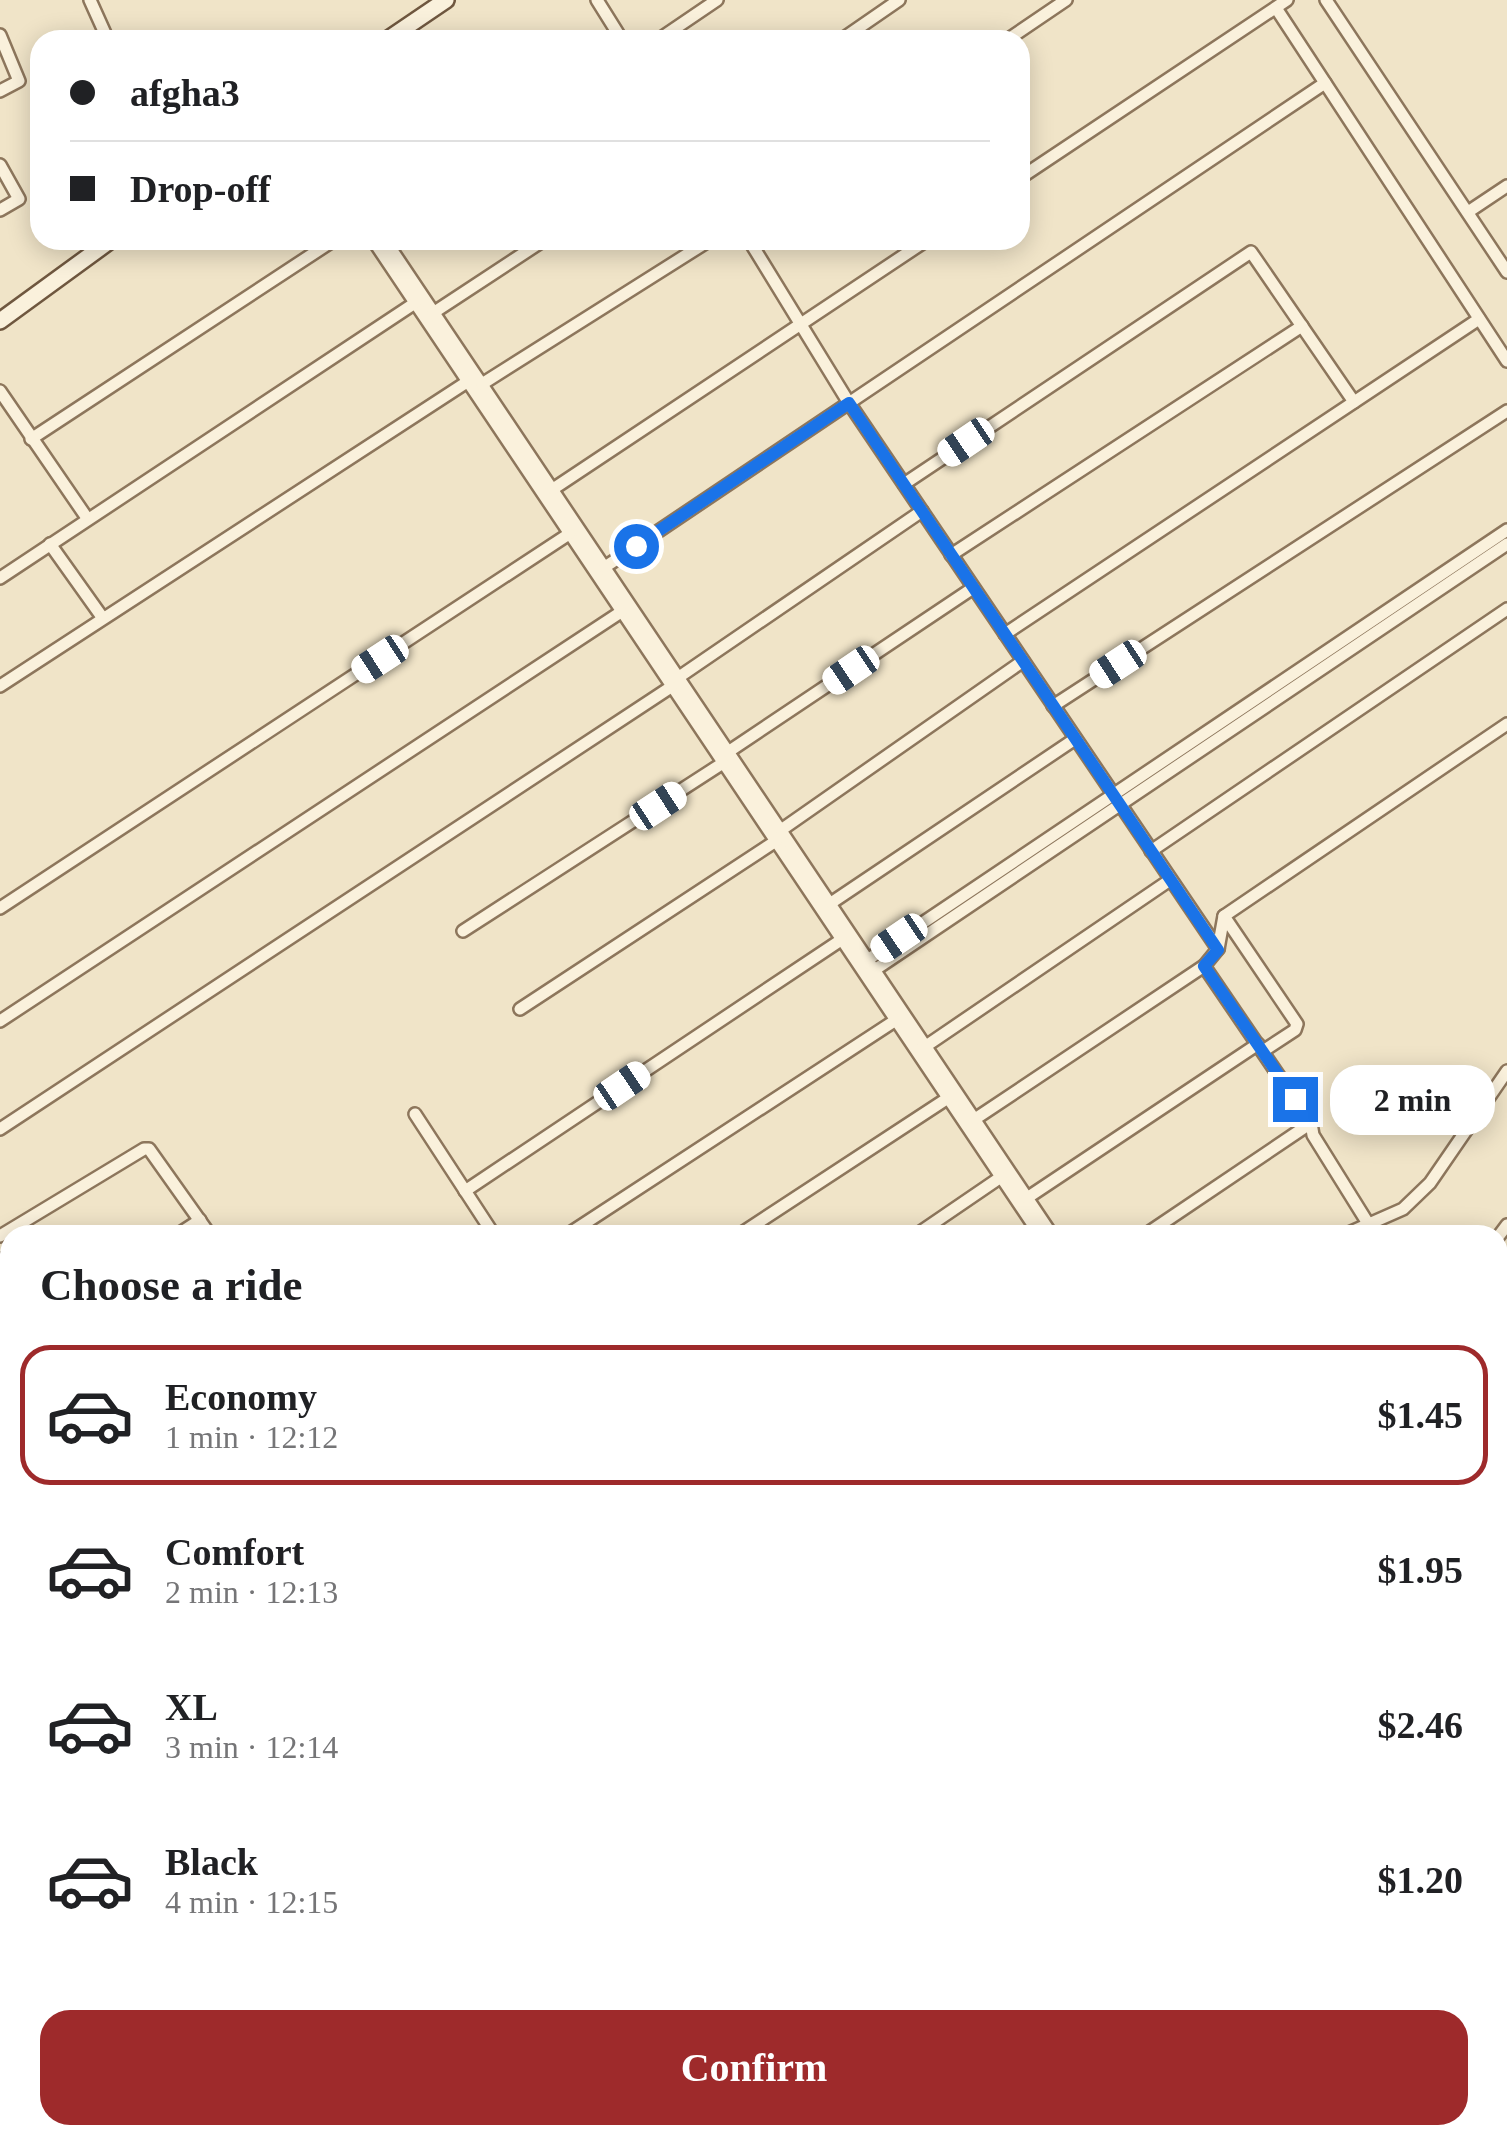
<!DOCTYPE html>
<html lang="en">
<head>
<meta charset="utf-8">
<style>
  body { margin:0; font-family:Georgia,serif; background:#f2f2f2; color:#202124; height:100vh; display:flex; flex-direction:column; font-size:38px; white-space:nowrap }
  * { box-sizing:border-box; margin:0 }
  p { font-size:32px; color:#757577 }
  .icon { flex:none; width:55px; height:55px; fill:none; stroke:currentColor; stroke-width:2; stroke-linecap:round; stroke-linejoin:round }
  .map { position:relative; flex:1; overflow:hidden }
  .sheet { position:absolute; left:0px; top:1225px; width:1508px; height:920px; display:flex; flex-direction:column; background:#fff; border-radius:30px 30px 0 0; box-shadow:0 5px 25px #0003 }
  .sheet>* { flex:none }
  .guide { position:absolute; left:30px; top:30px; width:1000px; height:220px; border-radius:30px; box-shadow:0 5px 25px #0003; display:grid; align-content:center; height:220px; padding:0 40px; background:#fff }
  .end { position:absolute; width:45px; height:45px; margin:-22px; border:12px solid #1a73e8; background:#fff; box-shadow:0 0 0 5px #fff }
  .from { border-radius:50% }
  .bubble { position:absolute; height:70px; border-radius:30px; background:#fff; box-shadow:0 5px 25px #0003; font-size:32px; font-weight:800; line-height:70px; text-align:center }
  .car { position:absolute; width:30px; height:60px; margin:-30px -15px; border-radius:12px; box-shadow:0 0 8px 2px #0007; background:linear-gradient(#fff 24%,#345 0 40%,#fff 0 76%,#345 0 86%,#fff 0) }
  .guide b { display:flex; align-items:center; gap:35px; height:95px; font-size:38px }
  .guide b+b { border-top:2px solid #e0e0e0 }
  .guide i { width:25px; height:25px; background:#202124 }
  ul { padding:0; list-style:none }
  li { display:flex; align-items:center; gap:30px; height:140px; margin:0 20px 15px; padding:0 20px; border:5px solid transparent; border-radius:30px }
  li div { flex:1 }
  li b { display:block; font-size:38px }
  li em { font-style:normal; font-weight:800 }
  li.selected { border-color:#9e2a2b }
  li>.icon { width:90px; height:90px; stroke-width:1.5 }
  h2 { padding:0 40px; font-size:45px; line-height:120px }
  .button { display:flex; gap:20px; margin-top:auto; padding:20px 40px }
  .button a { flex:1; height:115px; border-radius:30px; background:#9e2a2b; color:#fff; font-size:40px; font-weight:800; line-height:115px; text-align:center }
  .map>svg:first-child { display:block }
</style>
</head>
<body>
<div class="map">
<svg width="1507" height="2145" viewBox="0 0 1507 2145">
  <rect width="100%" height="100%" fill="#f0e4c8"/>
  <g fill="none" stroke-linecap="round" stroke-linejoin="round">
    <g stroke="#8d765c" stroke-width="16">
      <g id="street">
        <polyline points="90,0 108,40"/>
        <polyline points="597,0 622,40"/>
        <polyline points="1326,0 1507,272"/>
        <polyline points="1276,8 1507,361"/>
        <polyline points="0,35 19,81 0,91"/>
        <polyline points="658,40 717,0"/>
        <polyline points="841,40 899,0"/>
        <polyline points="1007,40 1066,0"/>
        <polyline points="0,165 19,199 0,210"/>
        <polyline points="1020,178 1287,0"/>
        <polyline points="1468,212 1507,186"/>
        <polyline points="373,240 1040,1235"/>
        <polyline points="385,240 1052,1235"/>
        <polyline points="749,240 849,403 1218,949 1204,966 1311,1123 1313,1135 1369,1225"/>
        <polyline points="433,313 544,240"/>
        <polyline points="482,384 710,240"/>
        <polyline points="0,391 87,518"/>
        <polyline points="31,439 334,240"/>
        <polyline points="904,484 1251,252 1354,402"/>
        <polyline points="553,489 927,240"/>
        <polyline points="50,544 102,617"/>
        <polyline points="951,555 1302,326"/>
        <polyline points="605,567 1325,83"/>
        <polyline points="0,578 415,303"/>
        <polyline points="1005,634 1479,319"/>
        <polyline points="679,677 922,511"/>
        <polyline points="0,686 467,382"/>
        <polyline points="1053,706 1507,411"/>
        <polyline points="728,752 973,588"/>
        <polyline points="781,830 1023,661"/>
        <polyline points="1151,851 1507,609"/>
        <polyline points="831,903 1075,739"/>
        <polyline points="0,908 569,534"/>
        <polyline points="1224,916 1297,1024 1295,1030 1263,1051"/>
        <polyline points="463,931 723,763"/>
        <polyline points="1218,949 1224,916 1507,724"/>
        <polyline points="863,963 1507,530"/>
        <polyline points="870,973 1507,544"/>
        <polyline points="520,1009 776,841"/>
        <polyline points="0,1021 621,612"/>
        <polyline points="926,1046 1170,880"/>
        <polyline points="415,1114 494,1235"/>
        <polyline points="975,1119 1204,966"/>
        <polyline points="0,1129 671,687"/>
        <polyline points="465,1191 841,940"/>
        <polyline points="1027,1198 1258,1044"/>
        <polyline points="177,1235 200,1220"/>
        <polyline points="567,1235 896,1020"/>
        <polyline points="739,1235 948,1098"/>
        <polyline points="916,1235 1001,1177"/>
        <polyline points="1145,1235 1311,1123"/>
        <polyline points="1344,1235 1403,1209 1430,1183 1507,1071"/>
        <polyline points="0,1236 144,1149 149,1149 210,1235"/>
        <polyline points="1498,1237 1507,1225"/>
        <polyline points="0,1259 10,1273"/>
        <polyline points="1498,1363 1507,1359"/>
        <polyline points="1498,1447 1507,1443"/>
        <polyline points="1498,1469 1507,1464"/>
        <polyline points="0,1501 10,1499"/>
        <polyline points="1498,1522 1507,1518"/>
        <polyline points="1498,1565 1507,1561"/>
        <polyline points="1498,1604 1507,1600"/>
        <polyline points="1498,1650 1506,1669"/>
        <polyline points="0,1662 10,1661"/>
        <polyline points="1498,1774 1507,1770"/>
        <polyline points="1498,1875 1507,1870"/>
        <polyline points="0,1908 10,1904"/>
        <polyline points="1498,1998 1507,1994"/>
        <polyline points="1498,2112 1507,2108"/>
        <polyline points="1402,2135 1406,2145"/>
        <polyline points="446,2145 470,2135"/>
        <polyline points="665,2145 687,2135"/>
        <polyline points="897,2145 919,2135"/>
        <polyline points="1424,2145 1446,2135"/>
      </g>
    </g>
    <g stroke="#6f573f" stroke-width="20">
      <g id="secondary">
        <polyline points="387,40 446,0"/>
        <polyline points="0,321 111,240"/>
      </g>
    </g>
    <use href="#street" stroke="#faf1dc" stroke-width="11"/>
    <use href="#secondary" stroke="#faf1dc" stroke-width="15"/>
  </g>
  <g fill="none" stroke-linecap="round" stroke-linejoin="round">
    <polyline stroke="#1a73e8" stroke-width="12" points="636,546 849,403 1218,950 1204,966 1295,1099"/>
  </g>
</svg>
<i class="end from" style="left:636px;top:546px"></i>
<i class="end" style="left:1295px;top:1099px"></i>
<div class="bubble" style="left:1330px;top:1065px;width:165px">2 min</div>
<i class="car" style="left:966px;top:442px;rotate:236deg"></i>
<i class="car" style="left:380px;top:659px;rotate:237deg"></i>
<i class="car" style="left:1118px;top:664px;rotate:237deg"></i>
<i class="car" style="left:851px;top:670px;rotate:236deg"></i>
<i class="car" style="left:658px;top:806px;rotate:57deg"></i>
<i class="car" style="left:899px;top:938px;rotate:236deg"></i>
<i class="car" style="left:622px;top:1086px;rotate:56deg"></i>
<div class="guide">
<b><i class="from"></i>afgha3</b>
<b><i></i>Drop-off</b>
</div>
<section class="sheet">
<h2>Choose a ride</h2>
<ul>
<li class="selected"><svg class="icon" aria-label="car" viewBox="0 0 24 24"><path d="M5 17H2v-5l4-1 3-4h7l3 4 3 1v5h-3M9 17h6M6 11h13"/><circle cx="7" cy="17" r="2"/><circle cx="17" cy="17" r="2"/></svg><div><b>Economy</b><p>1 min · 12:12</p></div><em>$1.45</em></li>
<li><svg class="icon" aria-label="car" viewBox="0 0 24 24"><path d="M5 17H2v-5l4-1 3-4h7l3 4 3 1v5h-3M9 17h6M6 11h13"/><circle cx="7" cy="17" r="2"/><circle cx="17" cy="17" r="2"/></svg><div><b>Comfort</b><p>2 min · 12:13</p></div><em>$1.95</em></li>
<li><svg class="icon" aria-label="car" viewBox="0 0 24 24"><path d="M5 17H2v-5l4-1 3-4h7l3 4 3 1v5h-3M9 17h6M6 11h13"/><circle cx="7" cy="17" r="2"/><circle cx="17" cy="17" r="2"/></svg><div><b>XL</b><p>3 min · 12:14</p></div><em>$2.46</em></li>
<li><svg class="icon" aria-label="car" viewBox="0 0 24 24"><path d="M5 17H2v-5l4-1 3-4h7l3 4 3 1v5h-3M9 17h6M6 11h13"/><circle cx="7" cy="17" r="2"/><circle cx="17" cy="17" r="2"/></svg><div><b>Black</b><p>4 min · 12:15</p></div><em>$1.20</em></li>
</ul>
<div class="button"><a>Confirm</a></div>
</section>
</div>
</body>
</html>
